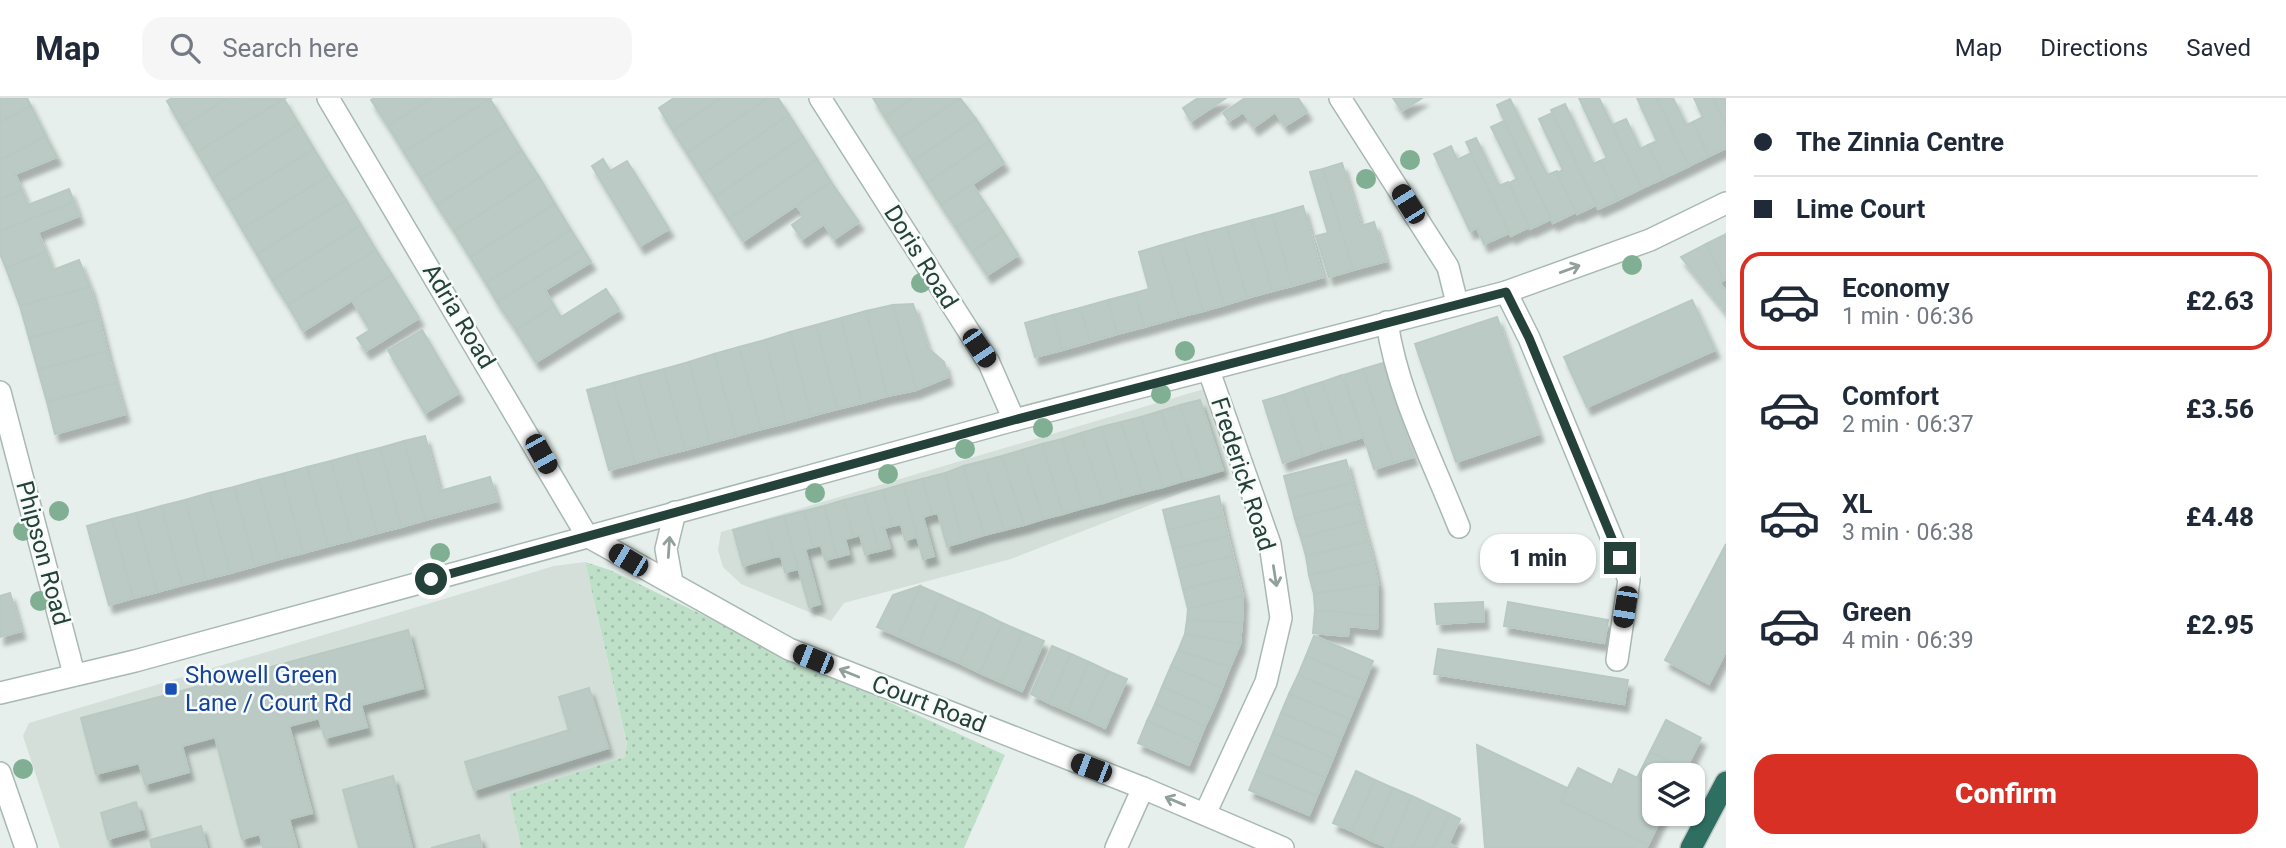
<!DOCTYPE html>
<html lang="en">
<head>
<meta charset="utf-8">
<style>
  body { margin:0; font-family:Roboto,sans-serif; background:#f6f6f7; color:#1f2937; height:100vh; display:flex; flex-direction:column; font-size:26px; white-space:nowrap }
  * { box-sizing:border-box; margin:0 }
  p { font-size:23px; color:#747a83 }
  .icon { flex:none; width:38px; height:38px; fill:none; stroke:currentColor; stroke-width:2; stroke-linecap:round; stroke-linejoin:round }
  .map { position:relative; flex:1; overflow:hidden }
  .details { display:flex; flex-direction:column; background:#fff; width:560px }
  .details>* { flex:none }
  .banner { display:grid; align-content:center; height:154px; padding:0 28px; background:#fff }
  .fabs { position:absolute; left:1642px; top:665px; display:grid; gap:14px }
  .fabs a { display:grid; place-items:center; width:63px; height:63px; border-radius:14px; background:#fff; box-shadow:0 2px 5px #0004; font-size:35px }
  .end { position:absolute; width:32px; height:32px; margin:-16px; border:9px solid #24423a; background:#fff; box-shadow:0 0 0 4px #fff }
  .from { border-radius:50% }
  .bubble { position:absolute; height:49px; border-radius:21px; background:#fff; box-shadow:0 2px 5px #0004; font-size:23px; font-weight:800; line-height:49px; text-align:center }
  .car { position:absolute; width:21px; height:42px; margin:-21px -10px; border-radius:9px; box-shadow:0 0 5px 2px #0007; background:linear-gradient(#222 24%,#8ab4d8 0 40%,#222 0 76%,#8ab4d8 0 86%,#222 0) }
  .banner b { display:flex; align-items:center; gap:24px; height:66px; font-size:26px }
  .banner b+b { border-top:2px solid #e0e1e3 }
  .banner i { width:18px; height:18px; background:#1f2937 }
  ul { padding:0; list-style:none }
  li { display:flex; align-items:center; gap:21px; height:98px; margin:0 14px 10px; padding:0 14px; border:4px solid transparent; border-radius:21px }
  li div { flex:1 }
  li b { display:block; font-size:26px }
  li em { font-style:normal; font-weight:800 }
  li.active { border-color:#d93025 }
  li>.icon { width:63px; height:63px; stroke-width:1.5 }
  .primary-button { display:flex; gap:14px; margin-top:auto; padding:14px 28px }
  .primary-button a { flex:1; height:80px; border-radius:21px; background:#d93025; color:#fff; font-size:28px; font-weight:800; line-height:80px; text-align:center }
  header { display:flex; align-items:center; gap:42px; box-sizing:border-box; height:98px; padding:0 35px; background:#fff; border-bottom:2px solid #e0e1e3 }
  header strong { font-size:33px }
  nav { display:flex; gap:38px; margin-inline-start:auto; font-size:24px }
  .search { width:490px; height:63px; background:#f6f6f7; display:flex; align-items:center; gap:18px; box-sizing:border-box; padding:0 24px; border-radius:21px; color:#747a83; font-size:26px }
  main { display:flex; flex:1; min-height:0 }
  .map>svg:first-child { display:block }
</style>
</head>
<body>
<header>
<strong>Map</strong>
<div class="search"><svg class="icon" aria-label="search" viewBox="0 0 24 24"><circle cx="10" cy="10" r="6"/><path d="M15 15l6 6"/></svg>Search here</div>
<nav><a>Map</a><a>Directions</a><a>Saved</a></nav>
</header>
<main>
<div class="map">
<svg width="1726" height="750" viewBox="0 0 1726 750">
  <defs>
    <pattern id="grass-dots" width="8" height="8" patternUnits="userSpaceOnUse" patternTransform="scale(1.75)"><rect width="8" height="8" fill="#bfe0c8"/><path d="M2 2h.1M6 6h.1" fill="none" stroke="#a4c1ad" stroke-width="1.8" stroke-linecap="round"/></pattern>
    <filter id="shadow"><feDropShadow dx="4.5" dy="8" stdDeviation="2" flood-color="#0004"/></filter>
  </defs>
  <rect width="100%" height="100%" fill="#e6efeb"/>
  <g fill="#d4dfda">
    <polygon points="1204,291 1230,376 1011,461 844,505 831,523 741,486 723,469 718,452 721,434"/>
    <polygon points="585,464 627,647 625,659 509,696 521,750 60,750 23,638 29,625 554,468"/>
  </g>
  <polygon fill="url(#grass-dots)" points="585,464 610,472 790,559 1005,657 964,750 521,750 509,696 625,659 627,646"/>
  <g fill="#bbcac4" stroke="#b8c9c2" stroke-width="2" filter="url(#shadow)">
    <polygon points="0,0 27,0 31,8 0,24"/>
    <polygon points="172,0 228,0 182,29 167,3"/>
    <polygon points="228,0 284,1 197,54 182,29"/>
    <polygon points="374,0 432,0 388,28 371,2"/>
    <polygon points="432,0 490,1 404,54 388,28"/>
    <polygon points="674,0 721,0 673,33 659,10"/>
    <polygon points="721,0 768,0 687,55 673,33"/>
    <polygon points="768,0 778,0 789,17 701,77 687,55"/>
    <polygon points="873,0 913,0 885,19"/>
    <polygon points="913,0 960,0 899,41 885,19"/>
    <polygon points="960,0 976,21 913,63 899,41"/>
    <polygon points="1198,0 1226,0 1191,23 1183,10"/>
    <polygon points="1245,0 1298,0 1307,14 1285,28 1275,14 1254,29 1243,14 1229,23 1223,15"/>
    <polygon points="1393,0 1422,0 1402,13"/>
    <polygon points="1579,0 1599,0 1642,90 1618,102 1600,63 1607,60"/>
    <polygon points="1637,0 1657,0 1689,68 1664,80 1648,47 1657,43"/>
    <polygon points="1657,0 1673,0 1686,27 1693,24 1709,58 1689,68"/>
    <polygon points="1694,0 1713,0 1726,28 1726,50 1709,58 1693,24 1703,19"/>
    <polygon points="1713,0 1726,0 1726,28"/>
    <polygon points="284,1 299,26 212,80 197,54"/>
    <polygon points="490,1 506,27 421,81 404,54"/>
    <polygon points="1510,1 1547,77 1557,73 1576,114 1553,125 1497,7"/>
    <polygon points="1565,6 1593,66 1600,63 1618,102 1598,111 1551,12"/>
    <polygon points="31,8 46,38 0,62 0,24"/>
    <polygon points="1552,15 1596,107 1577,116 1557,75 1563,72 1539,21"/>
    <polygon points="789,17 803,39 715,99 701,77"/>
    <polygon points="976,21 990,43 927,85 913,63"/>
    <polygon points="1626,21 1640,51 1648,47 1664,80 1642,90 1612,27"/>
    <polygon points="1504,23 1551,121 1530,131 1509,85 1517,81 1491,29"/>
    <polygon points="299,26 314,51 227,105 212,80"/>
    <polygon points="506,27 522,53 437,107 421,81"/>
    <polygon points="46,38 57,59 15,76 22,92 0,101 0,62"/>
    <polygon points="803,39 817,61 729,121 715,99"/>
    <polygon points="1476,40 1499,88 1508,84 1529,129 1511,138 1466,44"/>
    <polygon points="990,43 1004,65 941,107 927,85"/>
    <polygon points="1451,48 1457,62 1471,55 1509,135 1484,146 1477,130 1470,133 1434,56"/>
    <polygon points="314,51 330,77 242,131 227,105"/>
    <polygon points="522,53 539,79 454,133 437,107"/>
    <polygon points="603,61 610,73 627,63 669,131 640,148 592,68"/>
    <polygon points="817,61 831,84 743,143 729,121"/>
    <polygon points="1342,65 1361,128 1374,124 1386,163 1353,172 1323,71"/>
    <polygon points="1323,71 1353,172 1329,179 1316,138 1328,135 1310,74"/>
    <polygon points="330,77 346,102 257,156 242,131"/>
    <polygon points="539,79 555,106 470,159 454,133"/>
    <polygon points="831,84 859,124 834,141 824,126 802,141 792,127 804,118 796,107"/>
    <polygon points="972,86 988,110 956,130 941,107"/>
    <polygon points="69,91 74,104 0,133 0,101 22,92 28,107"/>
    <polygon points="346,102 361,127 272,182 257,156"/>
    <polygon points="74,104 79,118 38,134 46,154 6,170 0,156 0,133"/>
    <polygon points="555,106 571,132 486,185 470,159"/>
    <polygon points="1303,108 1323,179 1292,188 1272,117"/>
    <polygon points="988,110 1003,133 972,154 956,130"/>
    <polygon points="1272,117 1292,188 1272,193 1252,122"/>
    <polygon points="1252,122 1272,193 1247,200 1227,129"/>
    <polygon points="361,127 376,152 288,207 272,182"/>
    <polygon points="1227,129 1247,200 1224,207 1204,135"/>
    <polygon points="571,132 583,151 497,204 486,185"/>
    <polygon points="1003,133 1018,157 987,177 972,154"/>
    <polygon points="1204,135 1224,207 1203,213 1183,141"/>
    <polygon points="1726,136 1726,181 1724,182 1706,146"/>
    <polygon points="1183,141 1203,213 1179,219 1159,148"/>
    <polygon points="1706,146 1724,182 1719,184 1726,194 1726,214 1681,159"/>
    <polygon points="1159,148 1179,219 1144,229 1135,195 1149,191 1139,154"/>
    <polygon points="583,151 591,164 545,192 554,208 516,232 497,204"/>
    <polygon points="376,152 392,177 303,233 288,207"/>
    <polygon points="46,154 53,172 79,162 90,189 20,208 6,170"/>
    <polygon points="392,177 419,220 366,253 357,240 370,232 352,202"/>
    <polygon points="90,189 99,221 29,240 20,208"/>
    <polygon points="606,191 619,212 536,264 516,232 554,208 561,219"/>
    <polygon points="1135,195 1144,229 1117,236 1108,202"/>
    <polygon points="1108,202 1117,236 1090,244 1080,210"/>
    <polygon points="1692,202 1715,252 1587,309 1564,259"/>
    <polygon points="913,206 928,250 944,264 948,279 916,292 893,207"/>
    <polygon points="893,207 916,292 887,298 866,213"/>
    <polygon points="1080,210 1090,244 1062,252 1053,217"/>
    <polygon points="866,213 887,298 862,305 841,220"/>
    <polygon points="1053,217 1062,252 1035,259 1025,225"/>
    <polygon points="1497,219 1539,336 1456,364 1415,246"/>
    <polygon points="841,220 862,305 837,311 816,227"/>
    <polygon points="99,221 107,253 38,272 29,240"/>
    <polygon points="816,227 837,311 811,318 790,234"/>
    <polygon points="422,232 459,295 425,315 388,252"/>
    <polygon points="790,234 811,318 786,325 765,242"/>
    <polygon points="765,242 786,325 761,331 739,249"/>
    <polygon points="739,249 761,331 736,338 714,256"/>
    <polygon points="107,253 116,285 47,304 38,272"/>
    <polygon points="714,256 736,338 710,345 689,264"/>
    <polygon points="689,264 710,345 685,352 664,271"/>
    <polygon points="1383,265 1413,359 1393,365 1363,271"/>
    <polygon points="664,271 685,352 660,358 638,278"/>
    <polygon points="1363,271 1393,365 1374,371 1344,277"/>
    <polygon points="1342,277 1363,339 1343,345 1322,284"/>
    <polygon points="638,278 660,358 635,365 613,285"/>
    <polygon points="1322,284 1343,345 1323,351 1303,290"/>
    <polygon points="116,285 125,316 55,336 47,304"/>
    <polygon points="613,285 635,365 609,372 587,292"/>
    <polygon points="1303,290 1323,351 1303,358 1283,297"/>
    <polygon points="1283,297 1303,358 1283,365 1263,303"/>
    <polygon points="1200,302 1223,372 1203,378 1180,307"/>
    <polygon points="1180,307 1203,378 1183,383 1161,313"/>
    <polygon points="1161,313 1183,383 1163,389 1141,319"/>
    <polygon points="1141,319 1163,389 1143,394 1121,324"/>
    <polygon points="1121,324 1143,394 1123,399 1101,329"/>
    <polygon points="1101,329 1123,399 1103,405 1081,335"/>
    <polygon points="1081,335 1103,405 1083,410 1062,341"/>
    <polygon points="425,338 440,393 490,379 497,403 425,422 404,343"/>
    <polygon points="1062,341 1083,410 1063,416 1042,346"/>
    <polygon points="404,343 425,422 401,429 380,350"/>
    <polygon points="1042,346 1063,416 1043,421 1022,352"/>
    <polygon points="380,350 401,429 377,435 356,356"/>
    <polygon points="1022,352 1043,421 1024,427 1002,358"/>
    <polygon points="356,356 377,435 352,442 331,363"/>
    <polygon points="1002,358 1024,427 1004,432 983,363"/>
    <polygon points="1346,362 1352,385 1290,401 1284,378"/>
    <polygon points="331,363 352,442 328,448 307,369"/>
    <polygon points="983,363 1004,432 984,437 963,368"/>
    <polygon points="963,368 984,437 962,444 945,375"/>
    <polygon points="307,369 328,448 303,455 282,376"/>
    <polygon points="945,375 962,444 947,448 938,415 932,416 922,381"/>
    <polygon points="282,376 303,455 279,461 258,382"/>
    <polygon points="922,381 932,416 923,419 934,458 923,461 903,386"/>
    <polygon points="258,382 279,461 255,468 234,389"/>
    <polygon points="1352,385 1357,404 1295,421 1290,401"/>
    <polygon points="903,386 917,439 905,442 901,426 892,428 883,392"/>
    <polygon points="234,389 255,468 230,475 209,395"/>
    <polygon points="883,392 892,428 884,430 890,450 879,453 864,397"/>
    <polygon points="209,395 230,475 206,481 185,402"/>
    <polygon points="864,397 879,453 865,456 860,437 853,439 844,402"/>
    <polygon points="1219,398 1223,418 1168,432 1163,412"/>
    <polygon points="185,402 206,481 182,487 161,408"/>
    <polygon points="844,402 853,439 845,441 849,456 837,459 824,408"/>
    <polygon points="1357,404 1362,423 1301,440 1295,421"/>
    <polygon points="161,408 182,487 157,494 136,415"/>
    <polygon points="824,408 837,459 825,462 821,447 813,449 804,413"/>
    <polygon points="804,413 813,449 805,451 820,506 809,509 784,418"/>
    <polygon points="136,415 157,494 133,500 112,421"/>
    <polygon points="784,418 798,471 785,474 781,458 774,459 765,423"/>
    <polygon points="1223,418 1228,438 1173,451 1168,432"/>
    <polygon points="112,421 133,500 109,507 87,428"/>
    <polygon points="765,423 774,459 743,468 733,432"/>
    <polygon points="1362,423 1368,444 1306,458 1301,440"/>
    <polygon points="1228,438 1233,458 1178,471 1173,451"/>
    <polygon points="1368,444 1373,463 1309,477 1306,458"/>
    <polygon points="1726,446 1726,553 1709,586 1665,562"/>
    <polygon points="1233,458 1238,478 1183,491 1178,471"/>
    <polygon points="1373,463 1378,486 1314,496 1309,477"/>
    <polygon points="1238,478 1243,498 1188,511 1183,491"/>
    <polygon points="1378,486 1378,518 1315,512 1314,496"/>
    <polygon points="920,488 941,497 918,547 898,538"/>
    <polygon points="920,488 898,538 877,529 893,497"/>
    <polygon points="10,495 21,533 0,539 0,498"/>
    <polygon points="941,497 961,506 939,556 918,547"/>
    <polygon points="1243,498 1242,525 1187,522 1188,511"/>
    <polygon points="1483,504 1484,523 1437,526 1435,506"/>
    <polygon points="1508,504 1608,522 1604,545 1504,528"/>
    <polygon points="961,506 982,515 960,565 939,556"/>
    <polygon points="1315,512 1378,518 1377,531 1349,528 1348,538 1313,535"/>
    <polygon points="982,515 1002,525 980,575 960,565"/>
    <polygon points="1187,522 1242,525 1240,546 1185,536"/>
    <polygon points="1002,525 1023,534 1001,584 980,575"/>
    <polygon points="408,532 423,590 361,607 367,629 325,640 319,620 289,628 312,715 289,721 297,750 263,750 260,736 242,741 215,639 182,648 189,674 145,686 139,665 96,676 81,620"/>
    <polygon points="1023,534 1044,543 1022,593 1001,584"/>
    <polygon points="1185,536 1240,546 1230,569 1178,553"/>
    <polygon points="1314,538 1373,563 1365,583 1306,558"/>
    <polygon points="1052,548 1071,556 1049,605 1031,596"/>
    <polygon points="1438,551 1628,582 1624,606 1434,576"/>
    <polygon points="1178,553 1230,569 1222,590 1171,568"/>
    <polygon points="1071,556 1089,564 1068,613 1049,605"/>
    <polygon points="1306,558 1365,583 1357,602 1298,577"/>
    <polygon points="1089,564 1108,573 1086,621 1068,613"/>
    <polygon points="1171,568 1222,590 1213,611 1162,589"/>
    <polygon points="1108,573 1127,581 1105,630 1086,621"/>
    <polygon points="1298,577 1357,602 1349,621 1289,596"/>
    <polygon points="1162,589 1213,611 1205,628 1155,606"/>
    <polygon points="589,590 608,650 474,692 465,664 569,632 559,599"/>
    <polygon points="1289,596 1349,621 1341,640 1281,615"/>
    <polygon points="1155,606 1205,628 1198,645 1147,623"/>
    <polygon points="1281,615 1341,640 1333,660 1273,635"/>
    <polygon points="1666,622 1701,640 1686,671 1650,654"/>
    <polygon points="1147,623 1198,645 1189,667 1138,645"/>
    <polygon points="1273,635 1333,660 1325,679 1265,654"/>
    <polygon points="1477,647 1567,690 1561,703 1648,747 1646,750 1485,750"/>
    <polygon points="1265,654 1325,679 1317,698 1257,673"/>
    <polygon points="1650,654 1686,671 1683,677 1654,677 1654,688 1637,680"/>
    <polygon points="1578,670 1612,687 1619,671 1654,688 1654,716 1663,716 1648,747 1561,703"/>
    <polygon points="1257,673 1317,698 1309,717 1249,692"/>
    <polygon points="1356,673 1375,682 1352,733 1333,725"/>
    <polygon points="393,678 412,750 359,750 343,692"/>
    <polygon points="1375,682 1393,690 1370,742 1352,733"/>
    <polygon points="1393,690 1412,698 1389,750 1370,742"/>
    <polygon points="1412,698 1433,708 1412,750 1390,750"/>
    <polygon points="136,704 144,731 108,741 101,715"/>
    <polygon points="1433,708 1450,716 1433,750 1412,750"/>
    <polygon points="1450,716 1460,721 1449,745 1457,750 1433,750"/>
    <polygon points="201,728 207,750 152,750 150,742"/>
    <polygon points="479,737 482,750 431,750"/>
  </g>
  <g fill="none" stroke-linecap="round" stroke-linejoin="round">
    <g stroke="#a8b8b2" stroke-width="24">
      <g id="minor">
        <polyline points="328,0 587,438 789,551 1143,690 1283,750"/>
        <polyline points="820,0 989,265 1014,322"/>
        <polyline points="1340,0 1448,169 1457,205"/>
        <polyline points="1506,194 1529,240 1629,482 1617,562"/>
        <path d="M1387,224C1397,294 1433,363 1459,429"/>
        <polyline points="0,294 74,576"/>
        <polyline points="672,484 666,451 675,414"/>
        <polyline points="0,595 135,563 1014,322 1506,194 1650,142 1726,105"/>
        <polyline points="0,675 26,750"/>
        <polyline points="1205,716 1266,584 1281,520 1270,446 1209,273"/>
        <polyline points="1116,750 1143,690"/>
      </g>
    </g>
    <g stroke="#c2cac8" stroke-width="24">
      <polyline id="highway" points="1691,750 1726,684"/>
    </g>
    <use href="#minor" stroke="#fff" stroke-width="21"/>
    <use href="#highway" stroke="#2f6f62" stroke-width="21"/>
  </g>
  <g fill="#80af93">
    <circle cx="1410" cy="62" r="10"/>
    <circle cx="1366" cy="81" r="10"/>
    <circle cx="1632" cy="167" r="10"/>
    <circle cx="921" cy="185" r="10"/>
    <circle cx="1185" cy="253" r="10"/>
    <circle cx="1161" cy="296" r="10"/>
    <circle cx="1043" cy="330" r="10"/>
    <circle cx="965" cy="351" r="10"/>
    <circle cx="888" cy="376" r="10"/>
    <circle cx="815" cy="395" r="10"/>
    <circle cx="59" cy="413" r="10"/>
    <circle cx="23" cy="433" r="10"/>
    <circle cx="440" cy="455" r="10"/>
    <circle cx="40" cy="503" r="10"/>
    <circle cx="23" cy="671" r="10"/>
  </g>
  <defs><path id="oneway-shaft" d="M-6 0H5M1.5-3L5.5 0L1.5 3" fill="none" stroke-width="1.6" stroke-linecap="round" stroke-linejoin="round" transform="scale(1.75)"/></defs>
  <g stroke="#92a09c">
    <use href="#oneway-shaft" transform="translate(1570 171) rotate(-20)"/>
    <use href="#oneway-shaft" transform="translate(669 449) rotate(-86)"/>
    <use href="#oneway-shaft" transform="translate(1275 478) rotate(81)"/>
    <use href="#oneway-shaft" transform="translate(849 575) rotate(-158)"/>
    <use href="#oneway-shaft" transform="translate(1175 703) rotate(-157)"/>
  </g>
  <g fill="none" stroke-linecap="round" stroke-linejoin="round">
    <polyline stroke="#24423a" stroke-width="9" points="431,481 1014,322 1506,194 1529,240 1620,460"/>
  </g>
  <rect fill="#1a4fb4" stroke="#f7fbf9" stroke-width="2.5" x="164" y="584" width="14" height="14" rx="3.5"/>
  <g text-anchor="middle" stroke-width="5" stroke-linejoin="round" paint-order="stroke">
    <g font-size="24" fill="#24423a" stroke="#f7fbf9">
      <text transform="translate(921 159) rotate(58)" y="8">Doris Road</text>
      <text transform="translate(459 218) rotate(59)" y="8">Adria Road</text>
      <text transform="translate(1243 376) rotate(72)" y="8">Frederick Road</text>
      <text transform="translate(43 455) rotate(75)" y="8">Phipson Road</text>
      <text transform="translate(929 606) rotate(21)" y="8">Court Road</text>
    </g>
    <g font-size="24" fill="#164399" stroke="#f7fbf9" text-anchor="start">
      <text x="185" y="585">Showell Green<tspan x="185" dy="28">Lane / Court Rd</tspan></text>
    </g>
  </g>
</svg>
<div class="fabs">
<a><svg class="icon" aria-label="layers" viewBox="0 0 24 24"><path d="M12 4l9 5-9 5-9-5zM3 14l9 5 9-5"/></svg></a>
</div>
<i class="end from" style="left:431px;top:481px"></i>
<i class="end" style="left:1620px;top:460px"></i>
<div class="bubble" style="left:1480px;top:436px;width:116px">1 min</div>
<i class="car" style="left:1408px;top:106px;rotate:328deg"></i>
<i class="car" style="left:979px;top:250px;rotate:146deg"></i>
<i class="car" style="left:541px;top:356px;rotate:151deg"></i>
<i class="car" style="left:628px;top:462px;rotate:301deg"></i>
<i class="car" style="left:1625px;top:509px;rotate:189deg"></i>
<i class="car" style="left:813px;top:561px;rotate:292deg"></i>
<i class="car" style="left:1091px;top:670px;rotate:291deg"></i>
</div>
<section class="details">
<div class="banner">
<b><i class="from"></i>The Zinnia Centre</b>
<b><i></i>Lime Court</b>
</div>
<ul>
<li class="active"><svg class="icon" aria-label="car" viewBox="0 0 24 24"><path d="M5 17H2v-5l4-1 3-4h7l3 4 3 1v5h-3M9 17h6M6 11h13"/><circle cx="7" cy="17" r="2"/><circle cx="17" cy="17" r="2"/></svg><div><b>Economy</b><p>1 min · 06:36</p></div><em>£2.63</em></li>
<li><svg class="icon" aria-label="car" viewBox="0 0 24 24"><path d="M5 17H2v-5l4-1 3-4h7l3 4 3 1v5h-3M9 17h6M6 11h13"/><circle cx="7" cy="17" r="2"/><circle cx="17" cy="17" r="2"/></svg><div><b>Comfort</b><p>2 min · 06:37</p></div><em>£3.56</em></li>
<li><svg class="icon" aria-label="car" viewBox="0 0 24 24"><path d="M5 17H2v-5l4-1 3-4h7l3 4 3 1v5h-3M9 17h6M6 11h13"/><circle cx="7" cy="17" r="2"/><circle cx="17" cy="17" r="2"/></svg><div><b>XL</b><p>3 min · 06:38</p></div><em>£4.48</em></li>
<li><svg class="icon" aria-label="car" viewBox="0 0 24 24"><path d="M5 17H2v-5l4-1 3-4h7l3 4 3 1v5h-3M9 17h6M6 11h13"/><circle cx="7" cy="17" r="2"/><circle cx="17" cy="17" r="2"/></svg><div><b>Green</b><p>4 min · 06:39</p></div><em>£2.95</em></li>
</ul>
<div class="primary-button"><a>Confirm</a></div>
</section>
</main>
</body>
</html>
